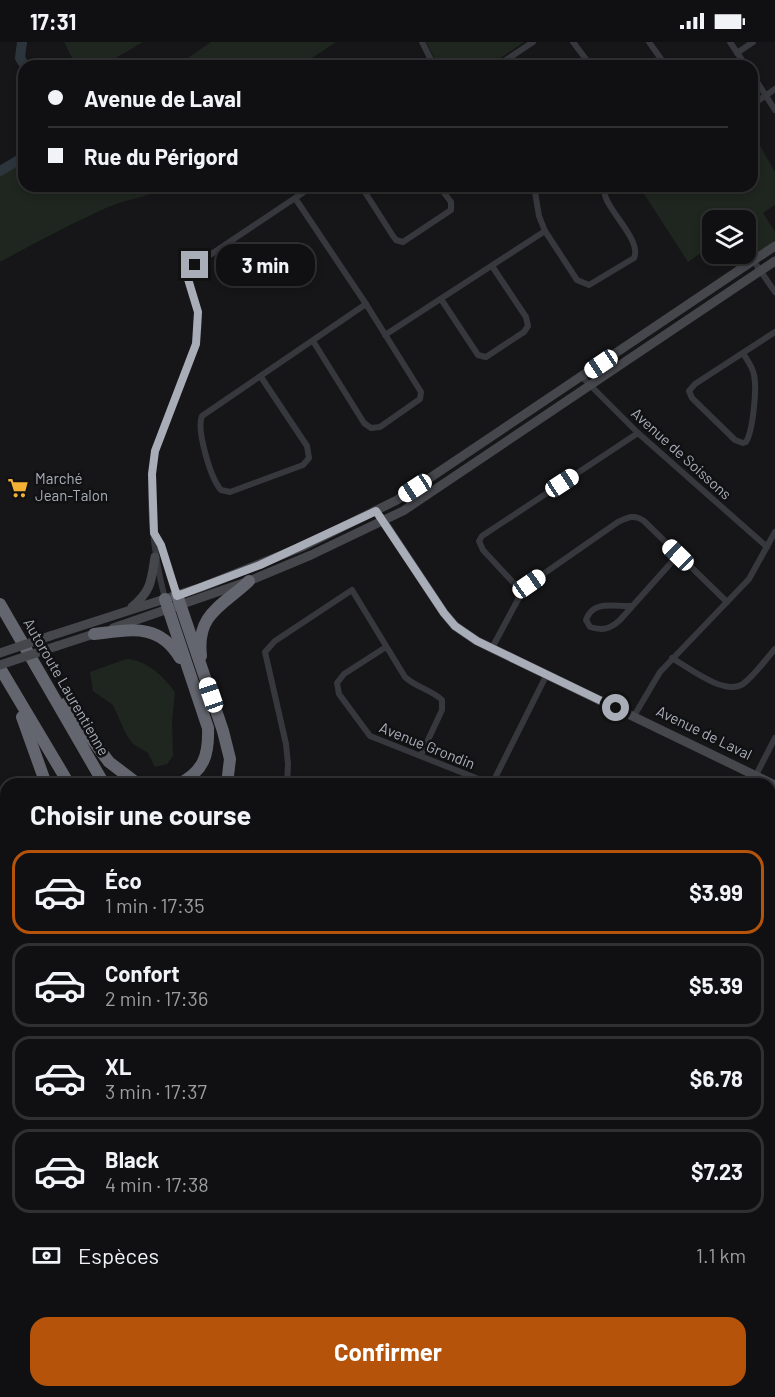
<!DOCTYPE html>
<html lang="fr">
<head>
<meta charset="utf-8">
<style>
  body { margin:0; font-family:Barlow,sans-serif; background:#1e1e20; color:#f1f3f6; height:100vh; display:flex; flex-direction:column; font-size:22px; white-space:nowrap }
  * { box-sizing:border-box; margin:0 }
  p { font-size:20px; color:#9c9d9f }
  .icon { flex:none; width:33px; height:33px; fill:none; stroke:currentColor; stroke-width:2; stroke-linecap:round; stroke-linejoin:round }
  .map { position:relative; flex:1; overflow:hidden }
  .side { position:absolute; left:0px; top:736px; width:776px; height:620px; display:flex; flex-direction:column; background:#101012; border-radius:18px 18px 0 0; box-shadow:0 3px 9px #0003,0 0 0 2px #303032 }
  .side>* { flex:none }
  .hud { position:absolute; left:18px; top:18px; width:740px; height:132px; border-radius:18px; box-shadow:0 3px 9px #0003,0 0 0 2px #303032; display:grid; align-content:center; height:132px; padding:0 30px; background:#101012 }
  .tools { position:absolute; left:702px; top:168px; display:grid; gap:12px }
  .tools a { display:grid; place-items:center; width:54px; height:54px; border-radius:12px; background:#101012; box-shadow:0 3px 9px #0003,0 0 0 2px #303032; font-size:30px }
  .end { position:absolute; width:27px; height:27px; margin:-14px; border:8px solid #a8adb8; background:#111; box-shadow:0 0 0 3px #111 }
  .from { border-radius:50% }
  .bubble { position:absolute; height:42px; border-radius:18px; background:#101012; box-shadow:0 3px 9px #0003,0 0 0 2px #303032; font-size:20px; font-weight:700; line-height:42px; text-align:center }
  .car { position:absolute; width:18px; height:36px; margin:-18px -9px; border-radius:8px; box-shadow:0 0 4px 2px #0007; background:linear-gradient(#fff 24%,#345 0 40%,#fff 0 76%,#345 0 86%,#fff 0) }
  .hud b { display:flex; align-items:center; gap:21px; height:57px; font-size:22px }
  .hud b+b { border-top:2px solid #303032 }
  .hud i { width:15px; height:15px; background:#f1f3f6 }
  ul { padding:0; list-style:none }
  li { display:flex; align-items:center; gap:18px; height:84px; margin:0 12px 9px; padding:0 18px; border:3px solid #303032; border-radius:18px }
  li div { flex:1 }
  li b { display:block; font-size:22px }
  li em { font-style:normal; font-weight:700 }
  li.active { border-color:#b45309 }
  li>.icon { width:54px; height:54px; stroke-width:1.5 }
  h2 { padding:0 30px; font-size:27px; line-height:72px }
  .pay { display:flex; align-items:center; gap:15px; height:66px; padding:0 30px; font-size:22px }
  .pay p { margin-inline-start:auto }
  .button { display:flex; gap:12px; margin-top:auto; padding:12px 30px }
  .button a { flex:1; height:69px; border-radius:18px; background:#b45309; color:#fff; font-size:24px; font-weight:700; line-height:69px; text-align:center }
  .status { display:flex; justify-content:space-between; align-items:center; height:42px; padding:0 30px; background:#101012; direction:ltr }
  .status svg { height:16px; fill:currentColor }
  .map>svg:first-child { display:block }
</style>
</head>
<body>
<div class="status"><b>17:31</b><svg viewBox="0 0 49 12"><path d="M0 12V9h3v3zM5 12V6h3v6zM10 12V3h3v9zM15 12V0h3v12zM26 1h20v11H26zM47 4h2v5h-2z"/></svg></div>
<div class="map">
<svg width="775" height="1355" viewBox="0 0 775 1355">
  <rect width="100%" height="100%" fill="#161618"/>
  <g fill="#1e261f">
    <polygon points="64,0 143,0 102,24 76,24"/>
    <polygon points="211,0 336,0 300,24 176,24"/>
    <polygon points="426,0 524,0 489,24 438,24"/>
    <polygon points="752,90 775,130 775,163 763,171 775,190 775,204 738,229 728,212 746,212 746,178 712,178 712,203 688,220 639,144 752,144"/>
    <path d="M24,116V144H165C150,156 130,156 113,163C74,180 37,200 0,220V130Z"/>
    <path d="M126,617C147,618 163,634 175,650L172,678L173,714L167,722L155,725L148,711L133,702L126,692L113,663L93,649L90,630Z"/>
    <polygon points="6,1327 6,1350 56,1350 59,1355 0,1355 0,1331"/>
    <path d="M565,1350H651C625,1355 591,1355 564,1352Z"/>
  </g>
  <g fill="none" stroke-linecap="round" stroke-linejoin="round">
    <g stroke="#2c353c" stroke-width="10">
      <polyline points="22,0 20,16 25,24"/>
      <polyline points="0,129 24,115"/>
    </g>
    <g stroke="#37383d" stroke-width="6">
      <polyline points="422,0 434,24"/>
      <polyline points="573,0 591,24"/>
      <polyline points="649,0 666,24"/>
      <polyline points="730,0 746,24"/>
      <polyline points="737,11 753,0"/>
      <polyline points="497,24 533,0"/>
      <polyline points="752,32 775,68"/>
      <polyline points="752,63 775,47"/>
      <polyline points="361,144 393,194 396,198 403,200 451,168 451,160 439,144"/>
      <path d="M534,144L539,174L545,189L577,238L589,243L634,216C641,201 616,176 609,162C605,157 604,150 603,144"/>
      <polyline points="295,156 366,262 421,350 420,357 380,385 371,386 364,381 313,299"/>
      <polyline points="753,218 775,250"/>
      <polyline points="441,257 478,313 486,315 524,290 528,284 526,275 492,224"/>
      <polyline points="385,293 545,189"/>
      <path d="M743,311C747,318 753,325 754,333C757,346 753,389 746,400L743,401L735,398L692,356L689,349L695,342L775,290"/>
      <path d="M261,335L307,404L309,416L303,423L230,450L221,448C211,437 196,388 202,374L366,262"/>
      <polyline points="582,335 638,391 767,505"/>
      <polyline points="155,492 161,503 177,553"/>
      <polyline points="522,550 483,508 479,499 482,494 638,391"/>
      <path d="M165,557C154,514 146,454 155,411C163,371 204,312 198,272C197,260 191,248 188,237L191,227L195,223L313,144"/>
      <path d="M632,564C615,565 593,557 586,578L590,585C603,589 610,587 620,578L678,513"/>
      <polyline points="386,605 344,632 337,641 339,652 370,694 491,742"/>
      <path d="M492,606L522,550L529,542L618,480C628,475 635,472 644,479L727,560"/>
      <path d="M672,616C689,626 725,654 743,642C755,633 765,618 775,607"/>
      <polyline points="634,674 660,630 749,537 775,490"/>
      <polyline points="756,733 775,696"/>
      <path d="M287,742L288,722L286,702L265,610L275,599L352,548L405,635C417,646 432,648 442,658V668L421,713"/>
      <polyline points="492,742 547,632"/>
      <polyline points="770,836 775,838"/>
      <polyline points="770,1038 775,1035"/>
      <polyline points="770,1174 775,1180"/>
      <polyline points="770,1235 775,1232"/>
      <polyline points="770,1309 775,1306"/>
      <polyline points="505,1350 508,1355"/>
      <polyline points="68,1355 69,1350"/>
      <polyline points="563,1355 565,1350"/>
      <polyline points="635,1355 660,1350"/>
    </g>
    <g stroke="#45474d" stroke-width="9">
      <polyline points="381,476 444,571 455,584 477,599 775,743"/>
      <path d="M132,565C152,548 151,539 155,515"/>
      <polyline points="113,586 249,539 311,513 403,469 775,219"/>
      <polyline points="50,594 202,545 304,504 397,458 775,204"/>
      <polyline points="57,604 100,590"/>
      <polyline points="770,949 775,937"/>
      <polyline points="770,1067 775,1080"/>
    </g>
    <g stroke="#63666e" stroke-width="12">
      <polyline points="177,553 223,689 230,717 227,742"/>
      <path d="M165,557L208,686C209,713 204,729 179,742"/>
      <polyline points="0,562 104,742"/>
      <path d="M94,592C130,588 159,580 180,616"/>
      <path d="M201,614C196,571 223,564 249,539"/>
      <polyline points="0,626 69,742"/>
      <polyline points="65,662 109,720 138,742"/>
      <polyline points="22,675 46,742"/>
      <polyline points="0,859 6,857"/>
      <polyline points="0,877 6,877"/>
      <polyline points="388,1350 391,1355"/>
      <polyline points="425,1350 428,1355"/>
    </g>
    <g stroke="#45474d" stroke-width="9">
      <polyline points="0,611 50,594"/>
      <polyline points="0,623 57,604"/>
    </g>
  </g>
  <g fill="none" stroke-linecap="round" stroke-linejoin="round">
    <polyline stroke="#a8adb8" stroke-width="8" points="195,223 191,227 188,237 198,270 196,302 155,409 152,432 154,491 161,503 177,554 260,523 376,469 444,571 455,584 477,599 616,666"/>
  </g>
  <defs>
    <g id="supermarket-bare" transform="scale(1.62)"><path d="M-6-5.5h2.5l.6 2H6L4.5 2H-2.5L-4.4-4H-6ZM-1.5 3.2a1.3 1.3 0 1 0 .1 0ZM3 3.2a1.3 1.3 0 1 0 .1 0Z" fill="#f2b134" stroke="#111113" stroke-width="2.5" paint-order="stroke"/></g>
  </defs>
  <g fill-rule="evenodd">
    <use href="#supermarket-bare" x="18" y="446"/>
  </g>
  <g text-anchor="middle" stroke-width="5" stroke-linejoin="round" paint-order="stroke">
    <g font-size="15" fill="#a8adb8" stroke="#111113">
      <text transform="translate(681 412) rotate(42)" y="5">Avenue de Soissons</text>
      <text transform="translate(66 645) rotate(60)" y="5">Autoroute Laurentienne</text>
      <text transform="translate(704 691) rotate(26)" y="5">Avenue de Laval</text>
      <text transform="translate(427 704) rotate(22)" y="5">Avenue Grondin</text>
    </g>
    <g font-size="15" fill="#a8adb8" stroke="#111113" text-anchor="start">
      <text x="35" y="442">Marché<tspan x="35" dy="17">Jean-Talon</tspan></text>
    </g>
  </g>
</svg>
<div class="tools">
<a><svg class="icon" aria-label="layers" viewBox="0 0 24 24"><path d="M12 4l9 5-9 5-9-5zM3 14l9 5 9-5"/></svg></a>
</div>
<i class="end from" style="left:616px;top:666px"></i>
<i class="end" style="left:195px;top:223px"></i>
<div class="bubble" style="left:216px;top:202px;width:99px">3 min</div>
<i class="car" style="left:601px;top:322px;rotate:236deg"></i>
<i class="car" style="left:562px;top:441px;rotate:57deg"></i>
<i class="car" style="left:415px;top:446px;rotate:237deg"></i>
<i class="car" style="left:678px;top:513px;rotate:314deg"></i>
<i class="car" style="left:529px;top:542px;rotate:55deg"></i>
<i class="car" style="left:211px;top:653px;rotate:341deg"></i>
<div class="hud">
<b><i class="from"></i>Avenue de Laval</b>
<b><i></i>Rue du Périgord</b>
</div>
<section class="side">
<h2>Choisir une course</h2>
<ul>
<li class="active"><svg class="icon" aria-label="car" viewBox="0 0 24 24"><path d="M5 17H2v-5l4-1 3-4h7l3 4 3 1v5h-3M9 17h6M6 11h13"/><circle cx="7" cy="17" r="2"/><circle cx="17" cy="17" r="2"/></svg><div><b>Éco</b><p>1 min · 17:35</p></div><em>$3.99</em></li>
<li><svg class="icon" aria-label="car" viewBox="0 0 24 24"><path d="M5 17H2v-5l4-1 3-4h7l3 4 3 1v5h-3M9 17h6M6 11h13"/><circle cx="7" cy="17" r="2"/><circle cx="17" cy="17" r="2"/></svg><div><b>Confort</b><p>2 min · 17:36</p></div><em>$5.39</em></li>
<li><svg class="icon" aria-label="car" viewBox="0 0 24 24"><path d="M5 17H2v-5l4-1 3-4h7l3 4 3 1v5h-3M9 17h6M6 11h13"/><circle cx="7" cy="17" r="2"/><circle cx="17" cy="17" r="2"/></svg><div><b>XL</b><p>3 min · 17:37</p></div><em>$6.78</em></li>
<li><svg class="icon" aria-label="car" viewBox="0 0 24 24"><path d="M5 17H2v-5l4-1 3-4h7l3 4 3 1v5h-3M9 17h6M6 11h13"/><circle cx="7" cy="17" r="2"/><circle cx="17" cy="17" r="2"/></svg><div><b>Black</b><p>4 min · 17:38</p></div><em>$7.23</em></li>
</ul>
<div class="pay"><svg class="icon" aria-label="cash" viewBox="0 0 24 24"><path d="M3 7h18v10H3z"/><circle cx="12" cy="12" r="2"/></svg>Espèces<p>1.1 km</p></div>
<div class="button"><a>Confirmer</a></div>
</section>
</div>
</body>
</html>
